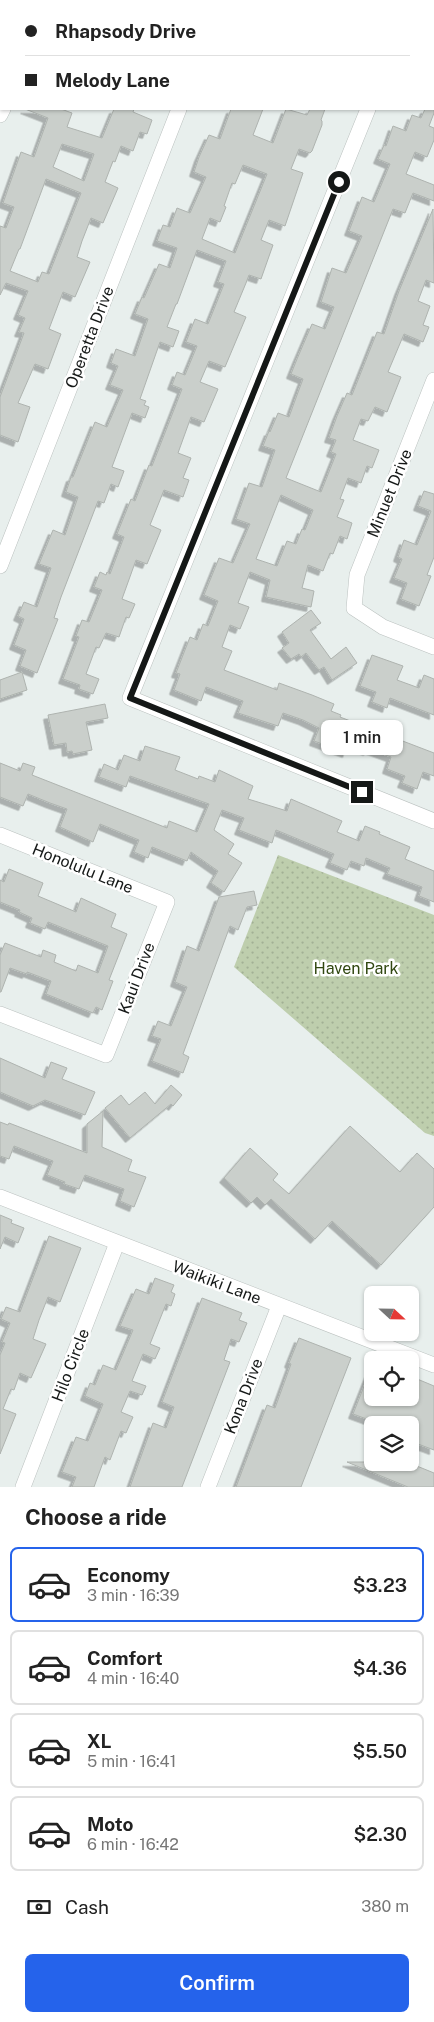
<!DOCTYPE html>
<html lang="en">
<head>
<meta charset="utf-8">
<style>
  body { margin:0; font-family:"Public Sans",sans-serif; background:#f2f2f2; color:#222; height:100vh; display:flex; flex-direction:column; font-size:19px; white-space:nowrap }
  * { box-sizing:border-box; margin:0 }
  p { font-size:16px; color:#767676 }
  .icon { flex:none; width:28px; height:28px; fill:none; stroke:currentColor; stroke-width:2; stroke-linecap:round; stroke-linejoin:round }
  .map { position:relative; height:1487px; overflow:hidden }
  .panel { display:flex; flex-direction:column; background:#fff; flex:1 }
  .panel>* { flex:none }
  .banner { position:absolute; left:0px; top:0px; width:435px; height:110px; box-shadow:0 1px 4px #0004; display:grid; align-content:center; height:110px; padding:0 25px; background:#fff }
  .needle { width:32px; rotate:112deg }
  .buttons { position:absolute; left:364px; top:1286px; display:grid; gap:10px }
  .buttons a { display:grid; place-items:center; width:55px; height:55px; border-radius:8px; background:#fff; box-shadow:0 1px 4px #0004; font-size:25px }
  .end { position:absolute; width:22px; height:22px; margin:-11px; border:6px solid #151817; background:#fff; box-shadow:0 0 0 2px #fff }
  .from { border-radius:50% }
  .bubble { position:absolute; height:35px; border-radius:8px; background:#fff; box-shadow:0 1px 4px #0004; font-size:16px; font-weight:600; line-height:35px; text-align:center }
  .banner b { display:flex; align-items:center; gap:18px; height:48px; font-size:19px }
  .banner b+b { border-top:1px solid #e0e0e0 }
  .banner i { width:12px; height:12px; background:#222 }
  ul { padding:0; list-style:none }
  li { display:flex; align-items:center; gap:15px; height:75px; margin:0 10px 8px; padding:0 15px; border:2px solid #e0e0e0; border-radius:8px }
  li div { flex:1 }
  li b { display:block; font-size:19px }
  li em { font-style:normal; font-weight:600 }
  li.on { border-color:#2563eb }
  li>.icon { width:45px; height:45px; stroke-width:1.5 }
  h2 { padding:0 25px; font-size:22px; line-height:60px }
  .pay { display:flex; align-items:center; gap:12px; height:55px; padding:0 25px; font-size:19px }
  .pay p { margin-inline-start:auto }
  .cta { display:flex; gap:10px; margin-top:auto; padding:10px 25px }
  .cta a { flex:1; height:58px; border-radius:8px; background:#2563eb; color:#fff; font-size:20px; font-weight:600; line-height:58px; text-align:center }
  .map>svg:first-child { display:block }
</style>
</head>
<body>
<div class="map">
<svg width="434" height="1487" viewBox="0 0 434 1487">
  <defs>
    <pattern id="park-dots" width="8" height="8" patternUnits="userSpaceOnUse" patternTransform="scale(1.25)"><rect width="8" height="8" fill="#becead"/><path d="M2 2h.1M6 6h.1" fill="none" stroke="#a2b094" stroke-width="1.8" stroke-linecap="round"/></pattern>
    <filter id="shadow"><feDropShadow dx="-4.5" dy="4.5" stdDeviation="0" flood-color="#0004"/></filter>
  </defs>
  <rect width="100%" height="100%" fill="#e8efed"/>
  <polygon fill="url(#park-dots)" points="278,855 434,915 434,1136 425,1133 234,967"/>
  <g fill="#cacfcb" stroke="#aeb3af" fill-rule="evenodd" filter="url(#shadow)">
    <path d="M434,101V113L429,126L434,128V140L427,157L415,152L406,174L434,185V201L413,193L405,213L393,209L286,478L321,492L336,454L331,452L336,440L329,438L337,416L347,393L352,395L377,332L384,334L399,291L433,209L434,283L426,280L418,301L430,306L423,325L429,327L423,342L404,334L388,372L401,377L387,412L375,407L368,421L361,419L353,440L379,450L372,468L367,466L361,483L348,478L340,499L344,500L337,517L352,523L347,539L340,536L333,554L330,553L323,571L308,565L302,588L314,591L311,607L266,597L270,580L250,572L238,603L249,607L240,629L230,625L222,647L232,651L224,670L277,690L279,683L312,695L334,704L331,711L341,715L340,717L434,753V776L423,772L417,789L402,783L405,776L387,769L391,757L369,749L368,751L350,744L347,753L314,741L319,728L303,720L283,713L278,726L238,713L243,701L206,687L201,701L174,690L180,674L176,673L190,637L197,640L203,624L208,626L218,601L204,595L219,558L233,563L250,524L236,519L249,483L262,487L269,467L275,450L263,446L269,431L270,432L278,413L289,417L297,395L303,379L291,374L297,359L312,324L325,329L334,307L321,302L332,268L346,273L362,236L349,231L362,197L374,202L390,164L378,159L384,145L386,146L393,126L406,131L412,115L421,118L425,109H434ZM281,495L313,510L305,530L302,529L296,544L287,541L277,566L256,559Z"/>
    <path d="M25,109H61L72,113L67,127L102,138L114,109H134L133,112L152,120L147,134L140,132L133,151L121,146L115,162L113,161L105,182L118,188L103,223L91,218L82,241L77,257L90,262L75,297L63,292L49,329L61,334L48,369L35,364L18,403L30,407L18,442L0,435V397L24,333L19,332L25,318L18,315L28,291L6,283L0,295V226L6,228L14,207L3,203L21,152L34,157L48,118ZM62,144L94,154L84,181L53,167ZM46,179L81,193L49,274L42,272L38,282L10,271L19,249H20Z"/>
    <path d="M231,109H263L253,135L273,143L286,109L307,115L310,109H325L321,120L322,121V125L312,151L310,153L299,149L291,169L303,173L285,226L269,220L261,240L273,245L261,279L249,275L246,283L234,312L246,317L225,367L209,361L200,382L218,389L204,422L191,417L178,453L191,458L183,478L189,480L183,497L164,490L150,525L161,530L147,564L136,560L122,599L135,604L129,618L126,617L119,637L106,633L99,648L96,647L86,674L99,679L93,694L79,689L80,685L63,679L79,637L76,636L82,620L89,622L102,590L94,587L100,572L106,575L107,572L110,574L124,537L117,534L131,499L135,501L149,465L152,466L182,389L172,385L177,372L185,375L197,346L186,342L195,319L208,324L224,284L218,282L226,261L197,250L177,304H176L167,327L179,331L173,347L160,342L140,399L146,401L144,405L149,407L145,418L132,413L112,467L124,471L118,487L111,484L104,503L98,501L61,597L54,618L58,619L37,673L20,666L26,650L14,645L24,619L18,616L24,602L37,607L51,568L39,564L53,530L65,535L78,497L66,492L71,477H73L95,422L107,427L123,390L110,385L118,366L111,363L116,349L135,356L148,319L135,314L142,297L144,298L159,264L170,268L177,248L157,241L163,225L170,227L177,208L190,213L206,177L194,172L199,157L209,135L220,139ZM243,165L267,174L235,253L202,239L210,218L220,222L226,207L224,206L232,183L235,184Z"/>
    <polygon points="424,491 434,494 434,557 427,575 431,576 419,606 401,599 407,583 394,578 402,559 398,557 404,540 417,545 431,511 418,506"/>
    <polygon points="311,610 321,623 310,630 331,659 346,647 357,663 332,680 324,667 319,670 306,653 301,657 299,654 291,659 282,648 289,643 282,632"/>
    <polygon points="372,655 403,666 397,680 419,688 424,675 434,679 434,715 390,698 387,708 372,702 376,692 360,686"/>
    <polygon points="22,672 27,690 0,699 0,680"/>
    <polygon points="105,704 108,718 86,722 92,750 73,754 72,751 67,752 66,743 54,745 48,715"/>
    <polygon points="145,746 180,757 175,770 198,779 199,776 215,782 219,770 253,786 248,799 287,811 291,799 342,821 337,832 359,841 365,826 380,832 379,834 410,847 405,859 434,871 434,902 419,896 422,887 387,874 390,868 366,858 364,866 351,861 347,870 330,863 334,854 276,830 272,843 239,830 244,818 222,810 214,830 234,844 228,854 242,863 224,892 211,883 218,871 191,852 187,861 152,847 148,858 134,852 139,840 100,824 93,842 60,827 67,809 50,803 28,794 23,806 0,797 0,763 20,771 23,763 35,767 32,775 167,828 169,821 197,832 209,804 130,776 126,787 99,777 104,764 118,770 124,755 140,761"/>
    <polygon points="9,869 43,883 38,896 76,912 81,898 116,914 111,927 127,934 109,980 113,981 102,1010 96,1007 93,1013 46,994 51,981 27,972 27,974 10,968 1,992 0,992 0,955 5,943 41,957 43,950 56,955 54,962 76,971 78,965 98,973 108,946 48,922 45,929 30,923 32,918 19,912 20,910 0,902 0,880 4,882"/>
    <polygon points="254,891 257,905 247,907 238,930 230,926 183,1054 189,1057 183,1073 152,1061 161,1039 152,1036 158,1021 171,1026 187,987 175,982 187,946 199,951 219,897"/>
    <polygon points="0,1058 45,1078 51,1062 67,1068 62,1079 95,1092 85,1115 45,1100 33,1106 0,1092"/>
    <polygon points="171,1085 182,1095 173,1106 171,1104 130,1138 105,1108 121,1095 129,1105 145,1092 155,1104"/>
    <polygon points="103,1111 102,1147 132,1160 128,1171 146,1177 134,1207 120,1201 124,1189 85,1175 79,1189 64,1184 65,1182 47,1175 53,1161 14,1146 9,1159 0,1156 0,1122 8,1125 9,1123 87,1153 87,1124"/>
    <polygon points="350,1126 400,1172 417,1153 434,1169 434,1207 381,1265 332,1221 315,1239 271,1199 265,1205 257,1197 251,1203 224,1178 250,1148 278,1174 273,1180 289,1194"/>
    <polygon points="0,1215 12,1220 11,1223 24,1228 18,1243 5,1237 0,1249"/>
    <polygon points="49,1236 81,1248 60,1302 48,1297 39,1320 33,1339 46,1344 31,1378 20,1373 14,1390 11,1389 3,1409 16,1414 0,1454 0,1355 5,1343 2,1342 10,1323 1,1319 6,1307 20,1312"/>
    <polygon points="155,1278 174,1285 171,1292 175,1294 171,1306 166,1304 150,1344 160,1348 155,1359 143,1354 132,1381 146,1386 142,1395 130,1391 121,1412 133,1417 126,1433 121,1431 110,1460 105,1457 94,1487 72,1487 76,1477 62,1472 76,1437 88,1441 103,1404 85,1396 90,1383 95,1385 103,1365 116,1370 133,1330 120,1326 126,1312 136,1289 149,1294"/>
    <polygon points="202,1298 242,1313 239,1320 247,1323 239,1342 231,1339 224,1360 230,1362 182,1487 130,1487 153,1423 166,1428 174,1407 162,1402"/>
    <polygon points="299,1338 351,1358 301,1487 236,1487 267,1405 275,1408 291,1364 289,1363"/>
    <polygon points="372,1366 372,1398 410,1398 410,1376 434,1386 434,1450 410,1441 410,1425 383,1425 353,1414"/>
    <polygon points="347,1462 407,1462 434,1473 434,1487 408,1487"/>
  </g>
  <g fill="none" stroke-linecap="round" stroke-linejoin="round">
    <g stroke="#bcc2c0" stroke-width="16">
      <g id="street">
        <polyline points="183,0 186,1"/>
        <polyline points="45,1 45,0"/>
        <polyline points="368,109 130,698 434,821"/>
        <polyline points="0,115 3,109"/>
        <polyline points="434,380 357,575 354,608 383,627 434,647"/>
        <polyline points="0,566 179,109"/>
        <polyline points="0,835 167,902 106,1055 0,1014"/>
        <polyline points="0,1197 434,1365"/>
        <polyline points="23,1487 117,1243"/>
        <polyline points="208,1487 279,1306"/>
      </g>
    </g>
    <use href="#street" stroke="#fff" stroke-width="15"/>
  </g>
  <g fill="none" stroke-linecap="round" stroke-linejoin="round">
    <polyline stroke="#151817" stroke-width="6" points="339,182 130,698 362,792"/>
  </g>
  <g text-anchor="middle" stroke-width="5" stroke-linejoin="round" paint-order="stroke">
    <g font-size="16" fill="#151817" stroke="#fff">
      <text transform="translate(89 337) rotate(-69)" y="6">Operetta Drive</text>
      <text transform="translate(389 493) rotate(-68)" y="6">Minuet Drive</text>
      <text transform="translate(83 868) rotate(22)" y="6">Honolulu Lane</text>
      <text transform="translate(136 978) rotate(-69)" y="6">Kaui Drive</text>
      <text transform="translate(217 1282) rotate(21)" y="6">Waikiki Lane</text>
      <text transform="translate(70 1365) rotate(-69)" y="6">Hilo Circle</text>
      <text transform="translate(243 1396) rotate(-69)" y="6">Kona Drive</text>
    </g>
    <g font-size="16" fill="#314711" stroke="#fff">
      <text x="356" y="974">Haven Park</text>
    </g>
  </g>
</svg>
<div class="buttons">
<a><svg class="needle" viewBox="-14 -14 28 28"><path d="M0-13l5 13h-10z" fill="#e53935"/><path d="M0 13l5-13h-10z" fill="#767676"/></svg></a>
<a><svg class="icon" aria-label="locate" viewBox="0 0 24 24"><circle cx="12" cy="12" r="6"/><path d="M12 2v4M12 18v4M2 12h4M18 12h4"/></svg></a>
<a><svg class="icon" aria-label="layers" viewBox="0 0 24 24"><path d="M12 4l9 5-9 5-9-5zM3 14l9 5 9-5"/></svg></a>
</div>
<i class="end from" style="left:339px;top:182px"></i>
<i class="end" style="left:362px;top:792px"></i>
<div class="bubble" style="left:321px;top:720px;width:82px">1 min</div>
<div class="banner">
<b><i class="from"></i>Rhapsody Drive</b>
<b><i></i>Melody Lane</b>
</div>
</div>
<section class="panel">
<h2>Choose a ride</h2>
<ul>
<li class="on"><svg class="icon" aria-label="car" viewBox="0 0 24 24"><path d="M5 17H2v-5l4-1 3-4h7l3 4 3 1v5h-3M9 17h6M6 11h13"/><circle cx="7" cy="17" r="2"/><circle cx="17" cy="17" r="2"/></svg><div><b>Economy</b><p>3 min · 16:39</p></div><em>$3.23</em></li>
<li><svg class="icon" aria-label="car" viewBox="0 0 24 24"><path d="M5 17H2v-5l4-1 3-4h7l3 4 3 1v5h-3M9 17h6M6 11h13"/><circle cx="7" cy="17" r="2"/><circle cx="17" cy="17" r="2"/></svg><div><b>Comfort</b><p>4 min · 16:40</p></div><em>$4.36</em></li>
<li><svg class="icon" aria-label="car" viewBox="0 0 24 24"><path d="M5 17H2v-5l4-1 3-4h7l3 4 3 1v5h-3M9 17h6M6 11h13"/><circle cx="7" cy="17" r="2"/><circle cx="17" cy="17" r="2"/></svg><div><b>XL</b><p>5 min · 16:41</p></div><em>$5.50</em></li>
<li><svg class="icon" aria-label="car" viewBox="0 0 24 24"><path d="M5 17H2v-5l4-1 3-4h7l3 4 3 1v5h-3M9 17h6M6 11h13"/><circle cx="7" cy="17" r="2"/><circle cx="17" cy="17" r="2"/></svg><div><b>Moto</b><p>6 min · 16:42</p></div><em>$2.30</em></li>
</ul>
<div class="pay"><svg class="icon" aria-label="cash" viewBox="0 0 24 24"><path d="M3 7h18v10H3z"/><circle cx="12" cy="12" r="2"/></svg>Cash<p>380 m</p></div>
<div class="cta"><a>Confirm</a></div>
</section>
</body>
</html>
